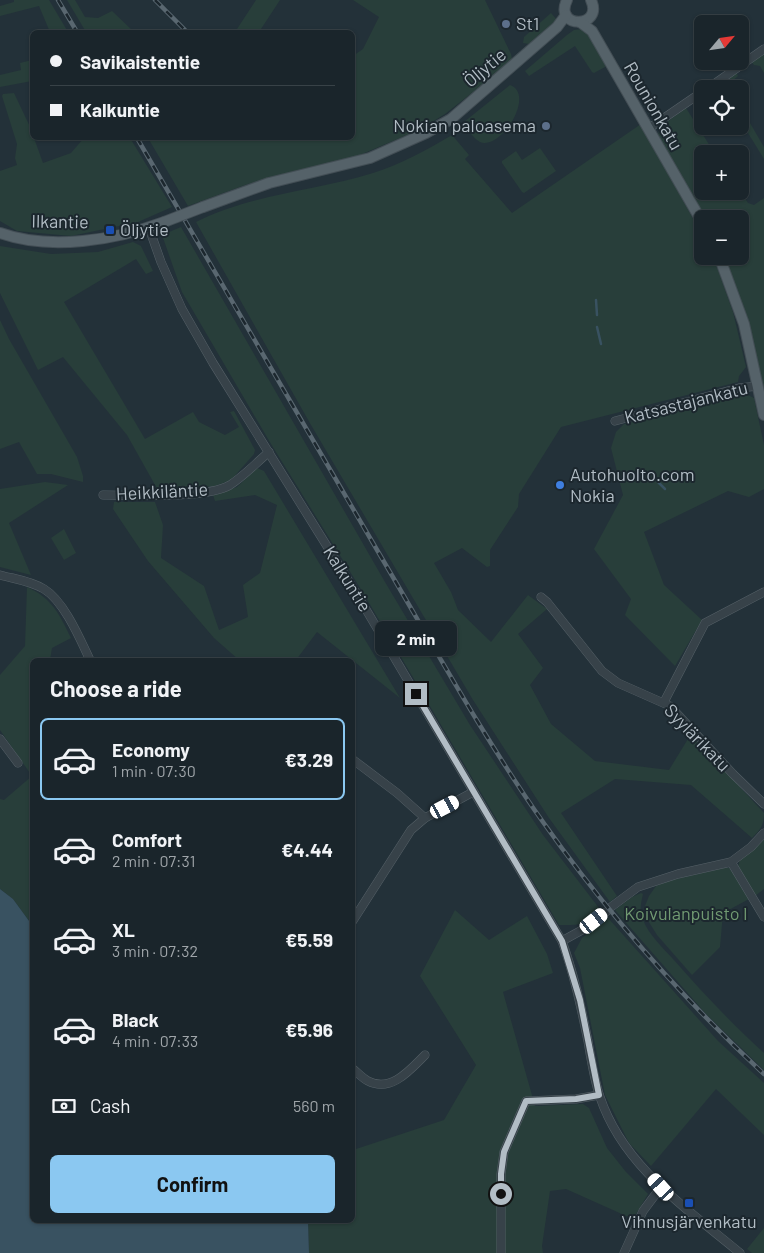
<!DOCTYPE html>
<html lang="en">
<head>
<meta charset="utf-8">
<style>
  body { margin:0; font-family:Barlow,sans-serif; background:#232d33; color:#f1f3f6; height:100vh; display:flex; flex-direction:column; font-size:19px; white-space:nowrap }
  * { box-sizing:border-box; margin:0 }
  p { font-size:16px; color:#9fa5a9 }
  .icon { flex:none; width:28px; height:28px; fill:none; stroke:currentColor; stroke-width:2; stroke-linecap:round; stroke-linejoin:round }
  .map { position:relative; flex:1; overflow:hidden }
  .side { position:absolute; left:30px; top:658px; width:325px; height:565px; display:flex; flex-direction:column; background:#1a252b; border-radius:8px; box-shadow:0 1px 4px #0004,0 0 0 1px #384247 }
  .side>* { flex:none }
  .hud { position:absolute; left:30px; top:30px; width:325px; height:110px; border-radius:8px; box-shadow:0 1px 4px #0004,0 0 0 1px #384247; display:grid; align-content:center; height:110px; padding:0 20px; background:#1a252b }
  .needle { width:32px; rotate:61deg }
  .controls { position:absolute; left:694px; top:15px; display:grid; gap:10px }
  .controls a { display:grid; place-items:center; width:55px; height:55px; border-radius:8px; background:#1a252b; box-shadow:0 1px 4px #0004,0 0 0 1px #384247; font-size:25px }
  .end { position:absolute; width:22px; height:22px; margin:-11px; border:6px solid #b2bdc5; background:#111; box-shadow:0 0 0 2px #111 }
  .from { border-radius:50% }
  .bubble { position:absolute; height:35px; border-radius:8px; background:#1a252b; box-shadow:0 1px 4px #0004,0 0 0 1px #384247; font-size:16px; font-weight:700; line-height:35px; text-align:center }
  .car { position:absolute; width:15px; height:30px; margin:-15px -8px; border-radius:6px; box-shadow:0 0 4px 1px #0007; background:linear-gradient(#fff 24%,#345 0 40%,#fff 0 76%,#345 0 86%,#fff 0) }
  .hud b { display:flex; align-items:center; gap:18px; height:48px; font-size:19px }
  .hud b+b { border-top:1px solid #384247 }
  .hud i { width:12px; height:12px; background:#f1f3f6 }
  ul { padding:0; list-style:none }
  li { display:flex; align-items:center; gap:15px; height:82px; margin:0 10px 8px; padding:0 10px; border:2px solid transparent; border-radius:8px }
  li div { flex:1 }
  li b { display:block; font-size:19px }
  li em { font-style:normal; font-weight:700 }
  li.selected { border-color:#8bc8f1 }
  li>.icon { width:45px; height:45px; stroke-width:1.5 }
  h2 { padding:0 20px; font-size:22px; line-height:60px }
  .pay { display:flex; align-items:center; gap:12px; height:55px; padding:0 20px; font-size:19px }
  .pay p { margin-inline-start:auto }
  .cta { display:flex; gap:10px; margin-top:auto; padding:10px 20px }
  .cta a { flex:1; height:58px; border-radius:8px; background:#8bc8f1; color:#111; font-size:20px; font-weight:700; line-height:58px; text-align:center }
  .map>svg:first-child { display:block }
</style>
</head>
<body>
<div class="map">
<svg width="764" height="1253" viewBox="0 0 764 1253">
  <rect width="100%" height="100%" fill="#233139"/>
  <g fill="#283e3a">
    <polygon points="14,0 49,0 68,32 50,32 39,6 0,16 0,6 14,2"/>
    <polygon points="67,0 75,0 85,17 98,18 112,11 134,32 86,32"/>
    <polygon points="256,0 280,0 259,32 235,32"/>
    <polygon points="353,0 485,0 511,54 512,59 509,64 445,114 419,130 348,160 248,184 188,206 148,138 352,138 353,56 363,49 379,17"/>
    <polygon points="551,13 557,20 529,44 523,43 524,37"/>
    <polygon points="582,29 587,33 606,63 605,67 594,73 592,72 575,46 529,76 525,71 567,35 574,30"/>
    <polygon points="764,53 764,73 760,66 754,65 751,61"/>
    <polygon points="32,60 32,81 0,87 0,75 21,70 20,63"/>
    <polygon points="736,72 738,76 731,82 730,89 712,89"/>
    <path d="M510,85C536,94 501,151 480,142C474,139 468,130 464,125V122Z"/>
    <polygon points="14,93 32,131 32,138 34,138 43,163 71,153 84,138 130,138 172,207 138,222 71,236 17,231 0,221 0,171 17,165 15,158 17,144 2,96 3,94"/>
    <polygon points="740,106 764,147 764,159 740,120"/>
    <path d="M686,108L715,154H702V191H740L748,203L754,205L764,198V394C753,345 743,303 724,256H740V219H706L658,135L659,131L665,128L667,122Z"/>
    <path d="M641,124L702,235V256H713L733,312L746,367L739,376L738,382L561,427L519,494L518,507L490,550V566L487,567L462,548L434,563L451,592L458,610L491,642L528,595L547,609L518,634L543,668L530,685L551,724L595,761L669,770L691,734L764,813C764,825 761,829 752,838L691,785L615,779L561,813L617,896L610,902L549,818L473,700L311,425L196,222C251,194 315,191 373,173C401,164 427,150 452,135L469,155L465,159L512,213Z"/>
    <polygon points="540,148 556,171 524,193 522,192 502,163 502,161 516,151 522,160"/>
    <path d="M181,227L385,582L470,725L543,835L599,908C584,926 581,925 559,925L362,591L271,444L182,292L162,235Z"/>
    <polygon points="133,242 141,246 153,271 146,274 136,259 64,302 145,439 193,412 199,422 225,435 239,427 230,412 234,411 255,450 254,454 231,480 215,486 159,492 127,435 63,357 38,370 0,293 0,246 51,254 98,252"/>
    <polygon points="0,320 9,339 77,457 83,476 83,482 51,474 37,474 19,442 0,449"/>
    <polygon points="744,393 754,398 764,445 764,489 749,497 728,491 644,532 664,585 702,620 675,666 625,615 631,599 594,549 623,495 611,448 616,432 624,424"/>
    <polygon points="257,468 264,471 400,698 317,632 296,660 239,660 214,638 148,561 113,509 114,502 155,502 163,525 161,558 204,586 219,630 248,617 243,585 260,573 277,505 255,495 215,501 213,495 237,487"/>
    <polygon points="45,482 68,485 9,523 31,575 0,567 0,489"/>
    <polygon points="64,529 76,553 64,560 51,538"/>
    <path d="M27,587C52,598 60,615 71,638L52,648L50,660H32V925L13,899L0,889V799L4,800L32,776L0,730V675L25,646Z"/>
    <polygon points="764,839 764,889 755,896 738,867 740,859"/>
    <polygon points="724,868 729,868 732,871 749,899 723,913 720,947 692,975 657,935 647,919 645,906 649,896 656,886 668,881"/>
    <path d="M641,893L643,894C641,903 639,911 643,920C649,935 663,948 673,959C702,992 732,1024 764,1053V1070L706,1014L615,910L632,897Z"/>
    <polygon points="455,910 489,940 527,916 547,954 553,973 503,992 535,1106 583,1104 589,1108 607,1148 626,1172 648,1194 633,1219 566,1189 550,1191 542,1246 543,1253 309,1253 308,1220 352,1220 353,1150 444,1120 476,1065 420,976"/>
    <polygon points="608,918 718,1041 764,1083 764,1135 716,1089 651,1166 629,1143 605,1095 580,968 574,953 582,938"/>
    <polygon points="764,1228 764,1253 752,1253 747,1249"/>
  </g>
  <polygon fill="#395261" points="0,889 13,899 32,925 32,1220 308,1220 309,1253 0,1253"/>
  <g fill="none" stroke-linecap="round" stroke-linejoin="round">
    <g stroke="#395261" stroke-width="2.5">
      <polyline points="596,300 597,315"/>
      <polyline points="597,327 601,344"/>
      <polyline points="658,482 665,489"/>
    </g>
    <g stroke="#556067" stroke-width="9">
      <g id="minor">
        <polyline points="707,89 764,49"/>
        <polyline points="648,129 702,92"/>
        <path d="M149,228L161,262L182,309L213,363L358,596L562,941C574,974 581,1007 588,1041C591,1059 594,1079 600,1097C623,1166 686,1208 740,1253"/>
        <polyline points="615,421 739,388 758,386"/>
        <path d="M103,495C133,495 206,499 230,485C244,476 256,463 269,452"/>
        <path d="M0,575C15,579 31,581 44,589C64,601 80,639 90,660"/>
        <polyline points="541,597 547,602 602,671 618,683 670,706 733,774 764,804"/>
        <polyline points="664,702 705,623 764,592"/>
        <polyline points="0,739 18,763"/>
        <polyline points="352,759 397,793 425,818"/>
        <polyline points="731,862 764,917"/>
        <polyline points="611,907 638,887 678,874 731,862 751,847 764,833"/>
        <polyline points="352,922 411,830 425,818 473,792"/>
        <polyline points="562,941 582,930 606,912"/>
        <path d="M352,1068C357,1072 362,1078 368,1081C391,1093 410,1070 425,1055"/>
        <polyline points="501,1253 501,1174 504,1152 526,1101 576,1099 599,1095"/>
        <polyline points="624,1253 643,1211 661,1187"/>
      </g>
    </g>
    <g stroke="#434e55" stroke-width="12">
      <g id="major">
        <path d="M567,0C553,29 604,29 591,0"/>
        <polyline points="580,22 592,31 702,222"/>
        <polyline points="203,207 269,183 370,158 426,133 451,119 557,27 566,15"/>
        <path d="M0,233C50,251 116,240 164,222"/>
        <polyline points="719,256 744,324 764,415"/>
      </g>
    </g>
    <use href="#minor" stroke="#374249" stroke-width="8"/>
    <use href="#major" stroke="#556269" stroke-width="10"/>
    <g stroke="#596770" stroke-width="4.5">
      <g id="rail">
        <polyline points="58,0 77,32"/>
        <polyline points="155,0 187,32"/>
        <path d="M137,138C218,277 299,417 380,555C433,645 483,737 543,822C608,914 682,998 764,1074"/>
      </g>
    </g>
    <use href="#rail" stroke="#1c272e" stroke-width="2.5" stroke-dasharray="8" stroke-linecap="butt"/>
    <g stroke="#434e55" stroke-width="12" stroke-linecap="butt">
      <polyline id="major-bridge" points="164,222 203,207"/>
    </g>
    <use href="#major-bridge" stroke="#556269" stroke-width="10"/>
  </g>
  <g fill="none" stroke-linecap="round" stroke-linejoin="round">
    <polyline stroke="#b2bdc5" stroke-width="6" points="416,694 562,941 580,1000 599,1095 576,1099 526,1101 504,1152 501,1174 501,1194"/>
  </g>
  <g fill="#5c6f8a" stroke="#1c272e" stroke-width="2">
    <circle cx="506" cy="24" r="5"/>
    <circle cx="546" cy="126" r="5"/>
  </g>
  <g fill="#1a4fb4" stroke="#1c272e" stroke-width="2">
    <rect x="105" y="225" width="10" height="10" rx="2.5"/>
    <rect x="684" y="1198" width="10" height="10" rx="2.5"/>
  </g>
  <circle fill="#3f7fe0" stroke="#1c272e" stroke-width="2" cx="560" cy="485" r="5"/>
  <g text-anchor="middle" stroke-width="4" stroke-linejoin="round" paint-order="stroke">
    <g font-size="18" fill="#b2bdc5" stroke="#1c272e" text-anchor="start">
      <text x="516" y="30">St1</text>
      <text x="536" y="132" text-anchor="end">Nokian paloasema</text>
      <text x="120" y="236">Öljytie</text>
      <text x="570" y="481">Autohuolto.com<tspan x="570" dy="21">Nokia</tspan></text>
      <text x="689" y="1228" text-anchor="middle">Vihnusjärvenkatu</text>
    </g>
    <g font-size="18" fill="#b2bdc5" stroke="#1c272e">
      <text transform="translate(485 68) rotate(-40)" y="6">Öljytie</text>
      <text transform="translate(653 106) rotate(60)" y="6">Rounionkatu</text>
      <text transform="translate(60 222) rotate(1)" y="6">Ilkantie</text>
      <text transform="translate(686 403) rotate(-14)" y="6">Katsastajankatu</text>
      <text transform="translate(162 492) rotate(-3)" y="6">Heikkiläntie</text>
      <text transform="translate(347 579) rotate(58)" y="6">Kalkuntie</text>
      <text transform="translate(697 738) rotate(46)" y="6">Syylärikatu</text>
    </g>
    <g font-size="18" fill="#719a72" stroke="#1c272e">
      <text x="686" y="920">Koivulanpuisto I</text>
    </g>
  </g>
</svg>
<div class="controls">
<a><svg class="needle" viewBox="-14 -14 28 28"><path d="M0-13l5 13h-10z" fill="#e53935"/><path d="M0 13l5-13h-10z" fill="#9fa5a9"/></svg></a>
<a><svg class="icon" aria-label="locate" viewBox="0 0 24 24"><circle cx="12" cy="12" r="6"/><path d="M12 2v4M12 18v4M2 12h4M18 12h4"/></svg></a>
<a>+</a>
<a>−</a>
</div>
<i class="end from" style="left:501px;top:1194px"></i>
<i class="end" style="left:416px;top:694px"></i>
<div class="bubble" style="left:375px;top:621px;width:82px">2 min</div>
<i class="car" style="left:445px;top:807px;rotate:62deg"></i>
<i class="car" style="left:594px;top:921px;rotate:52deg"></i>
<i class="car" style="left:661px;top:1187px;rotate:318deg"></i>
<div class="hud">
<b><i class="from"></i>Savikaistentie</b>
<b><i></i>Kalkuntie</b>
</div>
<section class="side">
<h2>Choose a ride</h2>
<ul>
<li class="selected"><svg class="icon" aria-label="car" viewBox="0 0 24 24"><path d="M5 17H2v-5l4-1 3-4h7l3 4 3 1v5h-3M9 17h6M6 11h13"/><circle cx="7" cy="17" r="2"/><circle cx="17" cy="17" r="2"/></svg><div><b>Economy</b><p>1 min · 07:30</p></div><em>€3.29</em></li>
<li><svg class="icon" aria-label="car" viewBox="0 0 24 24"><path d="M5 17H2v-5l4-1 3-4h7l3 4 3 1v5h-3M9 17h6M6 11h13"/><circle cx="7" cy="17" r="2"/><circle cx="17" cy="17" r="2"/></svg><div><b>Comfort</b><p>2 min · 07:31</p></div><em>€4.44</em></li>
<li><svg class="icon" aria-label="car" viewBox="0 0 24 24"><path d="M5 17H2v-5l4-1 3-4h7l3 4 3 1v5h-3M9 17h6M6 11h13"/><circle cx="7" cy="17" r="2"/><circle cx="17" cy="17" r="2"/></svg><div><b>XL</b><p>3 min · 07:32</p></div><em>€5.59</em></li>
<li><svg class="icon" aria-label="car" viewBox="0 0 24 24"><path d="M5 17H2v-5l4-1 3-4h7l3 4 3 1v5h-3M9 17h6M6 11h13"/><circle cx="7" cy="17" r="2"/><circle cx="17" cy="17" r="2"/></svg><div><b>Black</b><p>4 min · 07:33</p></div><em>€5.96</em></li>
</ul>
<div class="pay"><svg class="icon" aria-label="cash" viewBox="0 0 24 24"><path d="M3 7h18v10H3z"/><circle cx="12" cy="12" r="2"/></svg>Cash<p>560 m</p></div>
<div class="cta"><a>Confirm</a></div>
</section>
</div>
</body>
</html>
